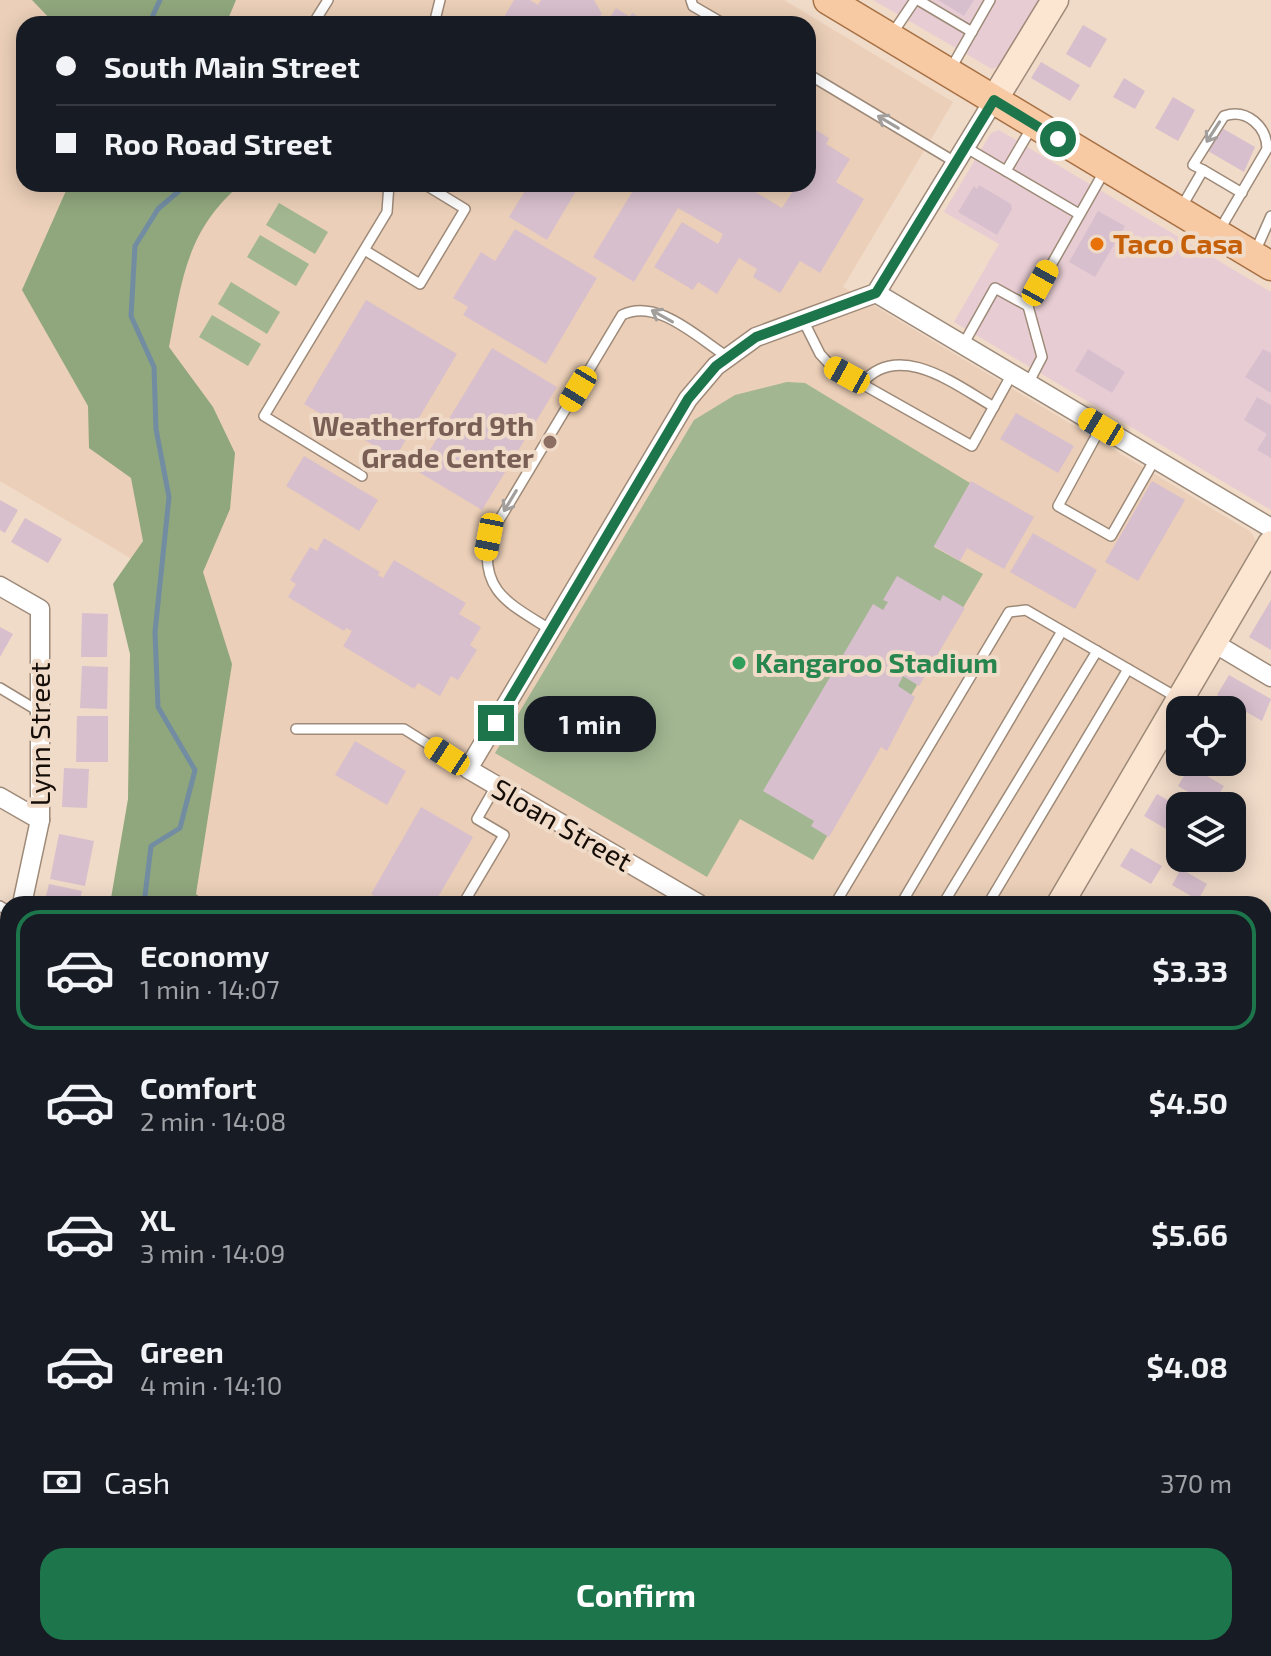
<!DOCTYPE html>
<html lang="en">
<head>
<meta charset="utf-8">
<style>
  body { margin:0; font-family:"Exo 2",sans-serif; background:#242831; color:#f1f3f6; height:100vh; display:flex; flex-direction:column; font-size:30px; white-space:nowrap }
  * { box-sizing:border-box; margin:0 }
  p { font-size:26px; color:#9ea1a6 }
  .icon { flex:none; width:44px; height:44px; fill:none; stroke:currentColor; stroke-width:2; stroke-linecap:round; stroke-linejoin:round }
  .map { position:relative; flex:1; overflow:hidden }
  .sheet { position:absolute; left:0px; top:896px; width:1272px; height:760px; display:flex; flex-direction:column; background:#171b24; border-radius:24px 24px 0 0; box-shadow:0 4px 20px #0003 }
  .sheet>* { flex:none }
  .hud { position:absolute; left:16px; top:16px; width:800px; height:176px; border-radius:24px; box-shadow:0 4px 20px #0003; display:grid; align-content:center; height:176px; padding:0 40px; background:#171b24 }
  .buttons { position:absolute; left:1166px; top:696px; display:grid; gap:16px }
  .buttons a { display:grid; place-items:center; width:80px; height:80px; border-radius:16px; background:#171b24; box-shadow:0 4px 20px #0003; font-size:40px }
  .end { position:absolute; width:36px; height:36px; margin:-18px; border:10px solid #1d764b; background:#fff; box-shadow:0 0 0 4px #fff }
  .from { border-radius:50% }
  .bubble { position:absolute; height:56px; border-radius:24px; background:#171b24; box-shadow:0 4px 20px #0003; font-size:26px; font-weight:700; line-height:56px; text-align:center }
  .car { position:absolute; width:24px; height:48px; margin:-24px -12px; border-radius:10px; box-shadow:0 0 6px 2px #0007; background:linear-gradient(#f5c518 24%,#345 0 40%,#f5c518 0 76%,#345 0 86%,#f5c518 0) }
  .hud b { display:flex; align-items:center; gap:28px; height:76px; font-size:30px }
  .hud b+b { border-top:2px solid #363941 }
  .hud i { width:20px; height:20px; background:#f1f3f6 }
  ul { padding:14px 0 0; list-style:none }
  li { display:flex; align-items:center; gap:24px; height:120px; margin:0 16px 12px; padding:0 24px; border:4px solid transparent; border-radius:24px }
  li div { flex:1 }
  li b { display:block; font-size:30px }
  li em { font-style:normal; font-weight:700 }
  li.selected { border-color:#1d764b }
  li>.icon { width:72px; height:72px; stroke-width:1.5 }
  .pay { display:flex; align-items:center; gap:20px; height:88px; padding:0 40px; font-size:30px }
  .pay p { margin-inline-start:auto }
  .primary-button { display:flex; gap:16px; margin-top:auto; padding:16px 40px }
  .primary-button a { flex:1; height:92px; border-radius:24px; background:#1d764b; color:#fff; font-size:32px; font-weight:700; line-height:92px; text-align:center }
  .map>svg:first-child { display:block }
</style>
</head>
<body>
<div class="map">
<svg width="1271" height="1656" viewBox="0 0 1271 1656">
  <rect width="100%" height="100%" fill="#f0dac8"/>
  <g fill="#e7cdd3">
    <polygon points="873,0 1040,0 1002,64 992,69"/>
    <polygon points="999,130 1271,292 1271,510 954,322 999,244 944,212 991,133"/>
  </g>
  <path fill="#ebcfb8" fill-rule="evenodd" d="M0,0H784L953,102L843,287L1251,532L1257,543L1049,904H144L137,562L0,481ZM24,24H808V184H24Z"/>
  <g fill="#a1b691">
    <polygon points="279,203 328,232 315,254 266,225"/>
    <polygon points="260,235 309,264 296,286 247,257"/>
    <polygon points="231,282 280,312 267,334 218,304"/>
    <polygon points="212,315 261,344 248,366 199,337"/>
    <polygon points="787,382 805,383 970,483 934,547 983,574 813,860 740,819 707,877 495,753 694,420 735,395"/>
  </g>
  <g fill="#90a77d">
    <polygon points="32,0 236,0 226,24 55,24"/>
    <path d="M69,184H241C186,231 182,280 169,347L213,407L235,453L230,509L203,572L232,664L196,894L208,904H110L128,799L130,654L113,584L143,541L131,478L89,448L88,406L22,290Z"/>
    <polygon points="28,1648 456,1648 452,1656 25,1656"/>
  </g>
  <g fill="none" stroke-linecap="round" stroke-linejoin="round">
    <g stroke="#728ca2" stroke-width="5">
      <polyline points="149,24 160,0"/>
      <polyline points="144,904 151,846 180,828 195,770 158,707 155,632 169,497 156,429 154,367 131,316 135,246 158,209 187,184"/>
      <polyline points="153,1648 158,1656"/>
    </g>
  </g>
  <g fill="#d8bfcd">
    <polygon points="514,0 530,0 538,5 541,0 594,0 602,14 594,24 500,24"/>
    <polygon points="938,0 974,0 964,16"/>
    <polygon points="616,8 630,17 632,13 650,24 606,24"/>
    <polygon points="1083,25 1107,39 1090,68 1066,54"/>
    <polygon points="1041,62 1080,85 1070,101 1031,78"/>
    <polygon points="1124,78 1145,91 1135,109 1113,97"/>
    <polygon points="1173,97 1195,110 1178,141 1155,128"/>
    <polygon points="808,125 829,138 826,144 850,159 836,182 864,199 820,273 800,261 780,293 753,277 757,269 739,258 717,294 698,282 693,290 654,267 682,222 718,244 723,234 678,208 634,282 593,257 637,184 742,184 782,208 793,191 781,184 808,184"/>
    <polygon points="1222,128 1255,147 1244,172 1208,151"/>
    <polygon points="529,184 580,184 547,240 509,217"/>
    <polygon points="979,185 1011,204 1012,209 997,235 958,212 974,186 977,189"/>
    <polygon points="1098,211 1125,226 1095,277 1069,262"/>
    <polygon points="515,229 597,278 546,364 463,315 468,307 453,298 481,252 495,261"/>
    <polygon points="366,300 457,354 395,458 304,404"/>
    <polygon points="492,348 557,387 482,510 417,471"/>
    <polygon points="1088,349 1125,372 1112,393 1075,371"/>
    <polygon points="1263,349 1271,353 1271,393 1245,377"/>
    <polygon points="1257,397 1271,405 1271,458 1257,450 1267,434 1244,420"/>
    <polygon points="1016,413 1074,446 1058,473 1000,439"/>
    <polygon points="304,456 378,500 359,531 286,486"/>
    <polygon points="971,481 1034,517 1004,569 967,548 960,561 934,546"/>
    <polygon points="1152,481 1185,500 1138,581 1105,562"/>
    <polygon points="0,500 18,510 5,533 0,530"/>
    <polygon points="25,518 62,539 48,563 11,542"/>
    <polygon points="1033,533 1097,570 1075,609 1010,572"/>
    <polygon points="324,538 380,572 378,575 383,578 394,560 466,603 459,614 481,627 470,645 477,650 458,680 451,676 440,696 418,683 414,689 343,646 352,631 346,628 344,631 288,597 296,584 290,580 310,547 317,551"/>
    <polygon points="897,576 940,601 943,595 965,608 919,686 903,676 898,686 915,697 887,751 881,747 829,837 811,826 814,821 763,791 873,604 883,610 888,602 883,600"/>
    <polygon points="1271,600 1271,650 1249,637"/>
    <polygon points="82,613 108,614 107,657 81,657"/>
    <polygon points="0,627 13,634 0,657"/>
    <polygon points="82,666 108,667 107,709 80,708"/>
    <polygon points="1229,675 1271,699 1262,721 1217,695"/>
    <polygon points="77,716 108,716 108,762 76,762"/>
    <polygon points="355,741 406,771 387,805 335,775"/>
    <polygon points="1190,766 1224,786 1212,806 1178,786"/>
    <polygon points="64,768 89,769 87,808 62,807"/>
    <polygon points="1157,794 1180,807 1168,830 1144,816"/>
    <polygon points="421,807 473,837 434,904 388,904 371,894"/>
    <polygon points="59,834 94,841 85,886 50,879"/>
    <polygon points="1131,848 1162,866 1151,884 1120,866"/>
    <polygon points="1181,869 1207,884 1198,900 1172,885"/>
    <polygon points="49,884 82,891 79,904 44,904"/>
    <polygon points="1264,1356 1271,1361 1271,1384 1264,1395"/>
    <polygon points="0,1443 8,1446 8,1487 0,1483"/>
    <polygon points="610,1648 626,1648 639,1656 606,1656"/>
    <polygon points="1024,1648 1040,1648 1054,1656 1019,1656"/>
    <polygon points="1220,1648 1242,1648 1238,1656 1215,1656"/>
  </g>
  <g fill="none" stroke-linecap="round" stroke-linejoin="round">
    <g stroke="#9e8a79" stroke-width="12">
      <g id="lane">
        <polyline points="691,0 693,6 724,24"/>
        <polyline points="918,0 972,32"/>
        <polyline points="313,24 328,0"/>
        <polyline points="434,24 440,0"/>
        <polyline points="892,34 915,0"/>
        <polyline points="950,70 990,0"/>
        <polyline points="808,74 955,162"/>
        <polyline points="965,147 1079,214"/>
        <path d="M1203,170L1193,165L1224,116C1247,108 1267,127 1267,149L1219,231"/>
        <polyline points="1006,171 1032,127"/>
        <polyline points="1181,208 1203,170 1242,193"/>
        <polyline points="366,251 420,284 465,209 424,184"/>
        <polyline points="1255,252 1271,216"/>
        <polyline points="803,320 820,354 832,367 972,446 1012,374"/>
        <polyline points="963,345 995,288 1028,306"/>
        <polyline points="1029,382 1042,357 1028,306 1105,170"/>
        <path d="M862,383C899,340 956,385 994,407"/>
        <polyline points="1101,427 1058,506 1111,536 1155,459"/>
        <polyline points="362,476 264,416 387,212 389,184"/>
        <path d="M551,630C510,604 479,592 489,537L622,315C657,297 699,339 728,357"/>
        <polyline points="0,688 40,712"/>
        <polyline points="296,729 404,729 468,769"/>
        <polyline points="463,904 504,835 477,819 496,786"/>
        <polyline points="835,904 1009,612 1026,610 1178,698"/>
        <polyline points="901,904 1062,631"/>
        <polyline points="943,904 1097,651"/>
        <polyline points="988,904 1128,669"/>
        <polyline points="0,906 8,911"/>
      </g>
    </g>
    <g stroke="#9e8a79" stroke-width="21">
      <g id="street">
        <polyline points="876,293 1271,528"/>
        <polyline points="0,586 40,609 40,820 22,904"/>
        <polyline points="1214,643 1271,677"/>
        <polyline points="0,797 40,820"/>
        <polyline points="699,904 468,769 688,399 716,366 756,337 876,293 994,100"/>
        <polyline points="0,993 8,961"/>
        <polyline points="1264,1234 1271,1238"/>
        <polyline points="1264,1297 1271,1286"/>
        <polyline points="0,1340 8,1343"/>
        <polyline points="1264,1612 1271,1616"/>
        <polyline points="1082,1656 1086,1648"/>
      </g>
    </g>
    <g stroke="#9e8a79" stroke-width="29">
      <g id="secondary">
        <polyline points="994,100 1055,0"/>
        <polyline points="1060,904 1271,544"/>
        <polyline points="701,1656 706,1648"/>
      </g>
    </g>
    <g stroke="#a67145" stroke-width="31">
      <polyline id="primary" points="828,0 1271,266"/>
    </g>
    <use href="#lane" stroke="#fff" stroke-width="9"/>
    <use href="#street" stroke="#fff" stroke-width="18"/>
    <use href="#secondary" stroke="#fce5d1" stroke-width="26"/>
    <use href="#primary" stroke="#f8caa4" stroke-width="28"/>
  </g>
  <defs><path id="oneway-shaft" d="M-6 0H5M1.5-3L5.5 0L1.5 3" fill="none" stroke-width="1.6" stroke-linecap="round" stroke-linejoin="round" transform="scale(2)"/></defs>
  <g stroke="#a19e9c">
    <use href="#oneway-shaft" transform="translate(888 122) rotate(-149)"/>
    <use href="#oneway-shaft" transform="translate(1213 132) rotate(123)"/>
    <use href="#oneway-shaft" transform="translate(662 316) rotate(-151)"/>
    <use href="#oneway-shaft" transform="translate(510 501) rotate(121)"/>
  </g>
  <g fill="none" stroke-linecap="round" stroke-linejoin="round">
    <polyline stroke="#1d764b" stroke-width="10" points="496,723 688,399 716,366 756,337 876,293 994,100 1058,139"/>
  </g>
  <circle fill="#e8710a" stroke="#f0dac8" stroke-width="3" cx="1097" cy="244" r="8"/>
  <circle fill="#8d6e63" stroke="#f0dac8" stroke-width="3" cx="550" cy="442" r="8"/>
  <circle fill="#2e9e5b" stroke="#f0dac8" stroke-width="3" cx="739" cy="663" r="8"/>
  <g text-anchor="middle" stroke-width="8" stroke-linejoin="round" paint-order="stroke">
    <g font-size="28" font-weight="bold" fill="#c56008" stroke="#f0dac8" text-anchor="start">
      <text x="1113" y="254">Taco Casa</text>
    </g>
    <g font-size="28" font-weight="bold" fill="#785e54" stroke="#f0dac8" text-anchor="end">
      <text x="534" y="436">Weatherford 9th<tspan x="534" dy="32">Grade Center</tspan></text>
    </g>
    <g font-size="28" font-weight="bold" fill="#27864d" stroke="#f0dac8" text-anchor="start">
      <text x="755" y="673">Kangaroo Stadium</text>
    </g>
    <g font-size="28" fill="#140d07" stroke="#f0dac8">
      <text transform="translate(40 734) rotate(-90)" y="10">Lynn Street</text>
      <text transform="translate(562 825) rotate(30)" y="10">Sloan Street</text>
    </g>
  </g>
</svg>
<div class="buttons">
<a><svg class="icon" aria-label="locate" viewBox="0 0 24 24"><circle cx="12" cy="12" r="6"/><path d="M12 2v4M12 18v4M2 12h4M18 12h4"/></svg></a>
<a><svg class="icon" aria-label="layers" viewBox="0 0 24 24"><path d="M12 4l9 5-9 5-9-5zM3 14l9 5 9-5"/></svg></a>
</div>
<i class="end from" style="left:1058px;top:139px"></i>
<i class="end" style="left:496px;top:723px"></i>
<div class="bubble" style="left:524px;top:696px;width:132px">1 min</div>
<i class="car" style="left:1040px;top:283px;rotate:29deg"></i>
<i class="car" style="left:847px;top:375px;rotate:299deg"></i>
<i class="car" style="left:578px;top:389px;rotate:211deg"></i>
<i class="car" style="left:1101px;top:427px;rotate:301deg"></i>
<i class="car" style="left:489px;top:537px;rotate:191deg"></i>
<i class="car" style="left:447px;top:756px;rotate:303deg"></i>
<div class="hud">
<b><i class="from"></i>South Main Street</b>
<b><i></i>Roo Road Street</b>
</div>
<section class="sheet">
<ul>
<li class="selected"><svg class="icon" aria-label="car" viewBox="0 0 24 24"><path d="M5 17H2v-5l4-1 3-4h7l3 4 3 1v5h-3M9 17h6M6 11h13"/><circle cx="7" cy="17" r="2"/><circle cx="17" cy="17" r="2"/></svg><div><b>Economy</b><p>1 min · 14:07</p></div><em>$3.33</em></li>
<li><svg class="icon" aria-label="car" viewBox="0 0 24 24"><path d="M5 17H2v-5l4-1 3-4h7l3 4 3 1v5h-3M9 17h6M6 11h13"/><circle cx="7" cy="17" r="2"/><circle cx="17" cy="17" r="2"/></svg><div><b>Comfort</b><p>2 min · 14:08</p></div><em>$4.50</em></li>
<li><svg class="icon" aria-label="car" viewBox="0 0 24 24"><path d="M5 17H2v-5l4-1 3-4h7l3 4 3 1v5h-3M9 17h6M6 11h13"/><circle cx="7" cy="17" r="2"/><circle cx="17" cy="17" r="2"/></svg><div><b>XL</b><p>3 min · 14:09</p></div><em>$5.66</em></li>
<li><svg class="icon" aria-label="car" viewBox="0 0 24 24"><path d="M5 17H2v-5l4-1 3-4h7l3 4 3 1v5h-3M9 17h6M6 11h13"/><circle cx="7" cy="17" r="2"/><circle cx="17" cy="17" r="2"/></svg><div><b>Green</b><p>4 min · 14:10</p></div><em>$4.08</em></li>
</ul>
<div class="pay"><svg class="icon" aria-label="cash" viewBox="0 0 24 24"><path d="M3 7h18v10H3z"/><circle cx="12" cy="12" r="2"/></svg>Cash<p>370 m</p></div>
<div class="primary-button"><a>Confirm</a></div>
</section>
</div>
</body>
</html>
